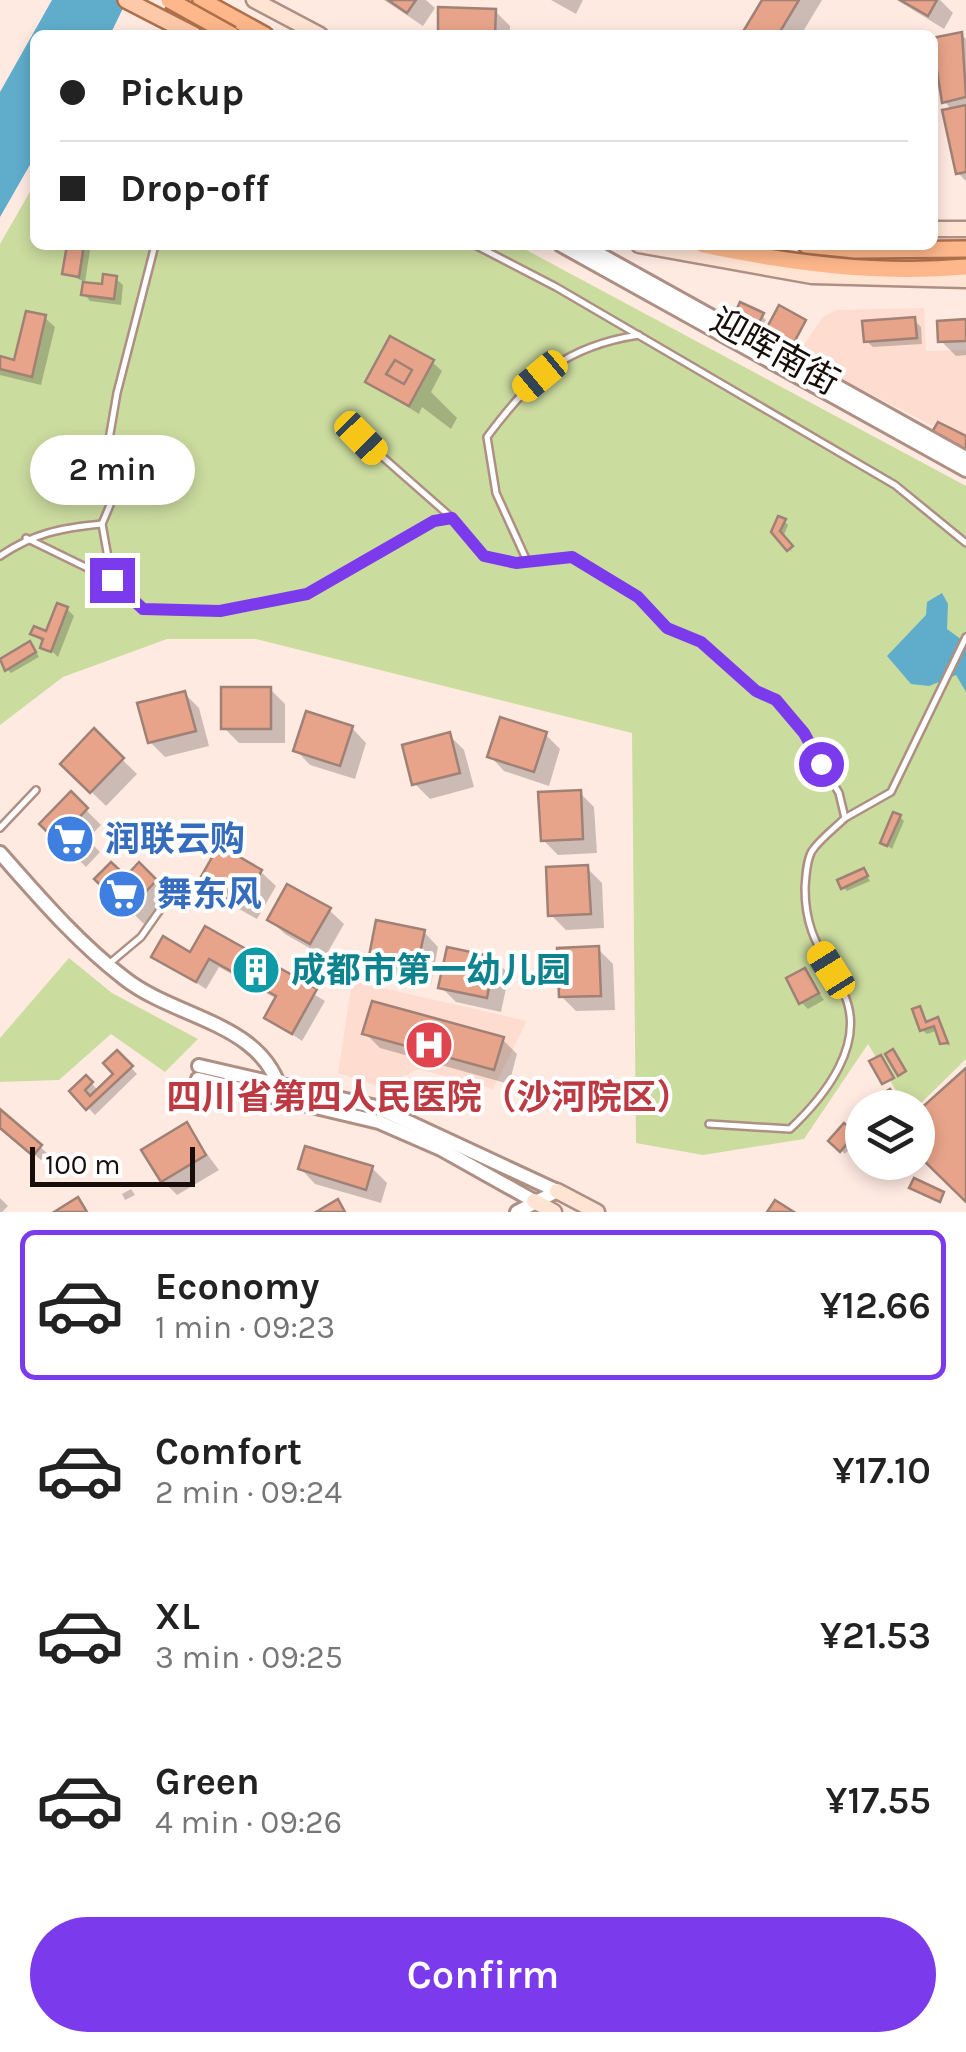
<!DOCTYPE html>
<html lang="en">
<head>
<meta charset="utf-8">
<style>
  body { margin:0; font-family:Karla,"Noto Sans SC",sans-serif; background:#f6f6f6; color:#222; height:100vh; display:flex; flex-direction:column; font-size:38px; white-space:nowrap }
  * { box-sizing:border-box; margin:0 }
  p { font-size:32px; color:#767676 }
  .icon { flex:none; width:55px; height:55px; fill:none; stroke:currentColor; stroke-width:2; stroke-linecap:round; stroke-linejoin:round }
  .map { position:relative; height:1212px; overflow:hidden }
  .panel { display:flex; flex-direction:column; background:#fff; flex:1 }
  .panel>* { flex:none }
  .top-card { position:absolute; left:30px; top:30px; width:908px; height:220px; border-radius:15px; box-shadow:0 5px 15px #0003; display:grid; align-content:center; height:220px; padding:0 30px; background:#fff }
  .tools { position:absolute; left:845px; top:1090px; display:grid; gap:20px }
  .tools a { display:grid; place-items:center; width:90px; height:90px; border-radius:50%; background:#fff; box-shadow:0 5px 15px #0003; font-size:50px }
  .scale { position:absolute; left:30px; bottom:25px; width:165px; box-sizing:border-box; padding-left:10px; border:5px solid #180d09; border-top:0; font-size:28px; line-height:35px; white-space:nowrap; color:#180d09; -webkit-text-stroke:8px #fff; paint-order:stroke }
  .end { position:absolute; width:45px; height:45px; margin:-22px; border:12px solid #7c3aed; background:#fff; box-shadow:0 0 0 5px #fff }
  .from { border-radius:50% }
  .bubble { position:absolute; height:70px; border-radius:35px; background:#fff; box-shadow:0 5px 15px #0003; font-size:32px; font-weight:600; line-height:70px; text-align:center }
  .car { position:absolute; width:30px; height:60px; margin:-30px -15px; border-radius:12px; box-shadow:0 0 8px 2px #0007; background:linear-gradient(#f5c518 24%,#345 0 40%,#f5c518 0 76%,#345 0 86%,#f5c518 0) }
  .top-card b { display:flex; align-items:center; gap:35px; height:95px; font-size:38px }
  .top-card b+b { border-top:2px solid #e0e0e0 }
  .top-card i { width:25px; height:25px; background:#222 }
  ul { padding:18px 0 0; list-style:none }
  li { display:flex; align-items:center; gap:30px; height:150px; margin:0 20px 15px; padding:0 10px; border:5px solid transparent; border-radius:15px }
  li div { flex:1 }
  li b { display:block; font-size:38px }
  li em { font-style:normal; font-weight:600 }
  li.current { border-color:#7c3aed }
  li>.icon { width:90px; height:90px; stroke-width:1.5 }
  .cta { display:flex; gap:20px; margin-top:auto; padding:20px 30px }
  .cta a { flex:1; height:115px; border-radius:60px; background:#7c3aed; color:#fff; font-size:40px; font-weight:600; line-height:115px; text-align:center }
  .map>svg:first-child { display:block }
</style>
</head>
<body>
<div class="map">
<svg width="966" height="1212" viewBox="0 0 966 1212">
  <rect width="100%" height="100%" fill="#ffeae2"/>
  <g fill="#feddd0">
    <polygon points="924,308 926,351 966,350 966,443 796,356 823,317 837,310"/>
    <polygon points="352,981 527,1021 493,1089 418,1069 401,1078 394,1092 338,1073"/>
  </g>
  <g fill="#cbdc9f">
    <polygon points="35,183 35,245 517,245 966,486 966,1059 917,1107 906,1107 868,1044 804,1139 703,1155 636,1143 632,733 256,639 167,639 63,677 0,725 0,244"/>
    <polygon points="69,958 112,993 198,1039 165,1072 111,1034 59,1080 0,1082 0,1038"/>
  </g>
  <g fill="#5fadcb">
    <polygon points="52,0 127,0 110,35 35,35 35,156 0,217 0,92"/>
    <polygon points="942,593 948,604 947,629 966,643 966,692 956,675 929,686 911,684 887,656 926,615 927,602"/>
  </g>
  <g fill="#0003">
    <polygon points="384,0 426,0 435,8 423,26"/>
    <polygon points="551,0 583,0 576,14"/>
    <polygon points="764,0 822,0 801,35 744,35"/>
    <polygon points="897,0 940,0 953,13 944,29"/>
    <polygon points="495,11 510,26 510,35 440,35"/>
    <polygon points="961,34 966,39 966,181 958,173 953,111 944,101 932,47 932,40"/>
    <polygon points="70,245 86,245 90,250 85,282 65,273"/>
    <polygon points="116,279 123,285 121,305 90,301 84,294"/>
    <polygon points="762,316 766,320 761,330 736,317"/>
    <polygon points="45,318 55,327 41,385 0,375 0,359 16,363"/>
    <polygon points="914,320 921,327 922,344 873,347 866,341"/>
    <polygon points="966,321 966,355 956,356 941,341"/>
    <polygon points="432,362 442,371 431,392 457,418 451,429 422,407 419,414 368,382"/>
    <polygon points="784,521 788,525 783,537 793,553 774,531"/>
    <polygon points="67,609 74,616 58,657 33,633 48,634"/>
    <polygon points="34,648 39,657 11,673 7,669"/>
    <polygon points="270,689 285,704 285,743 239,743 224,728"/>
    <polygon points="184,693 199,708 209,746 165,757 150,742"/>
    <polygon points="352,728 366,743 355,779 310,765 296,750"/>
    <polygon points="94,732 137,774 106,806 63,764"/>
    <polygon points="449,735 464,750 474,787 430,799 415,784"/>
    <polygon points="546,735 560,749 549,786 504,771 490,756"/>
    <polygon points="580,793 594,807 597,853 558,855 543,840"/>
    <polygon points="71,795 101,825 87,839 100,852 86,867 42,824"/>
    <polygon points="900,817 904,821 892,849 883,843"/>
    <polygon points="139,866 170,897 144,924 98,879 126,879"/>
    <polygon points="587,868 602,883 604,928 566,930 551,915"/>
    <polygon points="864,870 870,881 847,891 843,887"/>
    <polygon points="261,872 276,886 257,919 216,896 202,881"/>
    <polygon points="329,910 344,924 325,957 285,934 270,920"/>
    <polygon points="206,930 325,1001 302,1041 267,1017 277,999 219,967 206,989 154,956 191,955"/>
    <polygon points="424,932 438,947 431,984 385,975 370,960"/>
    <polygon points="598,949 613,964 615,1010 576,1011 561,996"/>
    <polygon points="494,959 509,974 501,1012 456,1002 441,987"/>
    <polygon points="805,971 824,1000 808,1009 801,1002"/>
    <polygon points="919,1009 927,1024 937,1020 941,1024 950,1046 942,1042 938,1030 927,1034 922,1030"/>
    <polygon points="365,1033 502,1039 517,1054 509,1084 380,1048"/>
    <polygon points="117,1053 137,1074 95,1115 72,1091 86,1078 99,1091 117,1074"/>
    <polygon points="893,1096 901,1108 892,1103 875,1108 872,1104"/>
    <polygon points="0,1112 47,1153 41,1160 0,1126"/>
    <polygon points="858,1114 862,1118 862,1129 853,1120"/>
    <polygon points="186,1126 219,1170 177,1195 162,1180"/>
    <polygon points="844,1126 858,1139 845,1154 831,1141"/>
    <polygon points="372,1168 387,1183 381,1203 315,1184 301,1169"/>
    <polygon points="131,1189 135,1195 125,1200 122,1194"/>
    <polygon points="0,1198 8,1206 2,1212 0,1212"/>
  </g>
  <g fill="#e8a48a" stroke="#9f8176" stroke-width="2.5">
    <polygon points="388,0 416,0 407,13"/>
    <polygon points="762,0 799,0 778,35 741,35"/>
    <polygon points="900,0 937,0 928,16"/>
    <polygon points="438,7 496,9 495,35 438,35"/>
    <polygon points="962,32 966,97 942,103 932,38"/>
    <polygon points="966,105 966,172 956,174 942,110"/>
    <polygon points="67,245 84,245 79,277 62,274"/>
    <polygon points="103,274 117,276 114,299 81,295 83,282 102,284"/>
    <polygon points="740,302 764,313 756,328 733,317"/>
    <polygon points="779,305 806,320 790,350 763,335"/>
    <polygon points="26,311 46,315 32,377 0,369 0,356 14,360"/>
    <polygon points="915,317 917,338 864,342 862,321"/>
    <polygon points="966,319 966,341 938,342 937,321"/>
    <polygon points="390,336 434,360 409,406 365,382"/>
    <polygon points="395,360 412,370 404,384 386,374"/>
    <polygon points="938,422 966,436 966,450 932,432"/>
    <polygon points="778,516 786,519 780,531 793,546 787,551 771,532"/>
    <polygon points="57,603 68,607 51,652 40,648 43,639 30,634 34,626 46,631"/>
    <polygon points="30,641 36,652 5,671 0,659"/>
    <rect x="221" y="687" width="50" height="42"/>
    <polygon points="185,691 196,731 148,743 137,703"/>
    <polygon points="306,711 353,726 340,766 293,751"/>
    <polygon points="500,717 547,732 534,772 487,757"/>
    <polygon points="94,728 124,758 90,793 60,764"/>
    <polygon points="450,732 460,773 412,785 402,745"/>
    <polygon points="581,790 583,839 541,841 538,792"/>
    <polygon points="71,791 88,808 74,823 88,835 70,854 39,824"/>
    <polygon points="893,812 901,815 887,846 880,843"/>
    <polygon points="219,845 262,870 242,906 198,882"/>
    <polygon points="111,862 126,876 139,862 157,880 127,911 94,879"/>
    <polygon points="588,865 591,914 548,916 546,867"/>
    <polygon points="864,868 868,876 841,889 837,880"/>
    <polygon points="287,884 331,908 310,944 267,920"/>
    <polygon points="376,920 425,930 416,971 368,961"/>
    <polygon points="205,926 317,989 292,1034 264,1018 276,996 209,959 196,982 151,957 163,936 190,952"/>
    <polygon points="599,946 601,996 559,997 557,948"/>
    <polygon points="447,947 495,957 487,998 438,988"/>
    <polygon points="805,968 819,993 799,1004 786,978"/>
    <polygon points="372,1001 504,1037 494,1070 362,1034"/>
    <polygon points="920,1006 926,1022 938,1017 948,1043 940,1044 934,1026 920,1031 912,1009"/>
    <polygon points="893,1049 906,1071 898,1076 885,1054"/>
    <polygon points="117,1050 133,1066 86,1110 69,1091 86,1075 93,1082 85,1090 90,1096 113,1074 103,1063"/>
    <polygon points="881,1055 894,1078 882,1084 869,1061"/>
    <polygon points="966,1068 966,1202 918,1155 918,1111"/>
    <polygon points="890,1089 902,1107 892,1108 887,1100 872,1108 868,1103"/>
    <polygon points="0,1109 42,1145 33,1156 0,1128"/>
    <polygon points="187,1122 206,1155 161,1182 141,1150"/>
    <polygon points="844,1123 856,1133 840,1152 828,1141"/>
    <polygon points="305,1146 373,1166 366,1190 298,1169"/>
    <polygon points="914,1178 944,1192 940,1202 909,1188"/>
    <polygon points="78,1197 87,1212 54,1212"/>
    <polygon points="338,1199 345,1212 316,1212"/>
    <polygon points="775,1200 794,1212 767,1212"/>
  </g>
  <g fill="none" stroke-linecap="round" stroke-linejoin="round">
    <g stroke="#ae8f84" stroke-width="10">
      <g id="service">
        <polyline points="475,245 556,287 895,485 966,543"/>
        <polyline points="361,438 452,518"/>
        <path d="M26,538L112,580L143,609L220,611L307,594L434,521L452,518L484,556L517,563L572,557L638,597L667,629L701,642L756,691L777,699L804,733L839,793L845,818C835,828 820,839 812,851C806,861 806,877 805,888C805,937 825,954 844,994C867,1044 824,1097 790,1129L709,1124"/>
        <path d="M0,556C34,533 61,528 102,524"/>
        <path d="M527,561L496,493L487,437C531,378 565,346 639,335"/>
        <polyline points="112,580 102,524 110,505 106,457 117,393 155,245"/>
        <polyline points="845,818 891,792 966,637"/>
        <polyline points="0,828 36,790"/>
        <polyline points="110,963 141,937 169,897"/>
      </g>
    </g>
    <g stroke="#ae8f84" stroke-width="18">
      <g id="tertiary">
        <polyline points="561,245 966,470"/>
        <polyline points="583,245 966,458"/>
        <path d="M0,853C39,897 77,942 124,978C177,1020 266,1022 282,1097"/>
        <polyline points="199,1066 376,1107 557,1191"/>
        <polyline points="198,1079 379,1122 441,1149 534,1201"/>
        <polyline points="517,1212 557,1191"/>
      </g>
    </g>
    <g stroke="#ae8f84" stroke-width="19">
      <g id="secondary">
        <polyline points="254,0 320,35"/>
        <polyline points="932,229 966,229"/>
        <polyline points="639,245 812,276 966,280"/>
        <polyline points="557,1191 597,1212"/>
        <polyline points="534,1201 554,1212"/>
      </g>
    </g>
    <g stroke="#ae704b" stroke-width="20">
      <polyline id="primary" points="126,0 194,35"/>
    </g>
    <g stroke="#ae704b" stroke-width="20">
      <g id="trunk">
        <polyline points="201,0 265,35"/>
        <path d="M703,245C789,263 878,275 966,267"/>
        <polyline points="806,245 855,250 966,249"/>
      </g>
    </g>
    <use href="#service" stroke="#fff" stroke-width="5"/>
    <use href="#tertiary" stroke="#fff" stroke-width="12"/>
    <use href="#secondary" stroke="#ffe4d4" stroke-width="14"/>
    <use href="#primary" stroke="#fec9a8" stroke-width="15"/>
    <use href="#trunk" stroke="#feb78b" stroke-width="15"/>
    <g stroke="#ae704b" stroke-width="20" stroke-linecap="butt">
      <polyline id="trunk-bridge" points="169,0 232,35"/>
    </g>
    <use href="#trunk-bridge" stroke="#feb78b" stroke-width="15"/>
  </g>
  <g fill="none" stroke-linecap="round" stroke-linejoin="round">
    <polyline stroke="#7c3aed" stroke-width="12" points="112,580 143,609 220,611 307,594 434,521 452,518 484,556 516,563 572,557 638,597 667,628 701,642 756,691 776,700 804,733 821,764"/>
  </g>
  <defs>
    <g id="supermarket-disc" transform="scale(2.5)"><circle r="9.5" fill="#3f7fe0" stroke="#fff"/><path d="M-6-5.5h2.5l.6 2H6L4.5 2H-2.5L-4.4-4H-6ZM-1.5 3.2a1.3 1.3 0 1 0 .1 0ZM3 3.2a1.3 1.3 0 1 0 .1 0Z" fill="#fff"/></g>
    <g id="building-disc" transform="scale(2.5)"><circle r="9.5" fill="#0f9aa8" stroke="#fff"/><path d="M-4-6H4V6H1V3H-1V6H-4ZM-2.5-4.3h1.7v1.8h-1.7ZM.8-4.3h1.7v1.8H.8ZM-2.5-1h1.7V.8h-1.7ZM.8-1h1.7V.8H.8Z" fill="#fff"/></g>
    <g id="hospital-disc" transform="scale(2.5)"><circle r="9.5" fill="#e0444e" stroke="#fff"/><path d="M-5-5h3v3.5h4V-5h3V5h-3V1.5h-4V5h-3Z" fill="#fff"/></g>
  </defs>
  <g fill-rule="evenodd">
    <use href="#supermarket-disc" x="70" y="839"/>
    <use href="#supermarket-disc" x="122" y="894"/>
    <use href="#building-disc" x="256" y="970"/>
    <use href="#hospital-disc" x="429" y="1045"/>
  </g>
  <g text-anchor="middle" stroke-width="8" stroke-linejoin="round" paint-order="stroke">
    <g font-size="35" fill="#180d09" stroke="#fff">
      <text transform="translate(775 351) rotate(29)" y="12">迎晖南街</text>
    </g>
    <g font-size="35" font-weight="bold" fill="#366cbe" stroke="#fff" text-anchor="start">
      <text x="105" y="851">润联云购</text>
      <text x="157" y="906">舞东风</text>
    </g>
    <g font-size="35" font-weight="bold" fill="#0d838f" stroke="#fff" text-anchor="start">
      <text x="291" y="982">成都市第一幼儿园</text>
    </g>
    <g font-size="35" font-weight="bold" fill="#be3a42" stroke="#fff">
      <text x="429" y="1109">四川省第四人民医院（沙河院区）</text>
    </g>
  </g>
</svg>
<div class="tools">
<a><svg class="icon" aria-label="layers" viewBox="0 0 24 24"><path d="M12 4l9 5-9 5-9-5zM3 14l9 5 9-5"/></svg></a>
</div>
<div class="scale">100 m</div>
<i class="end from" style="left:821px;top:764px"></i>
<i class="end" style="left:112px;top:580px"></i>
<div class="bubble" style="left:30px;top:435px;width:165px">2 min</div>
<i class="car" style="left:540px;top:376px;rotate:230deg"></i>
<i class="car" style="left:361px;top:438px;rotate:136deg"></i>
<i class="car" style="left:831px;top:970px;rotate:328deg"></i>
<div class="top-card">
<b><i class="from"></i>Pickup</b>
<b><i></i>Drop-off</b>
</div>
</div>
<section class="panel">
<ul>
<li class="current"><svg class="icon" aria-label="car" viewBox="0 0 24 24"><path d="M5 17H2v-5l4-1 3-4h7l3 4 3 1v5h-3M9 17h6M6 11h13"/><circle cx="7" cy="17" r="2"/><circle cx="17" cy="17" r="2"/></svg><div><b>Economy</b><p>1 min · 09:23</p></div><em>¥12.66</em></li>
<li><svg class="icon" aria-label="car" viewBox="0 0 24 24"><path d="M5 17H2v-5l4-1 3-4h7l3 4 3 1v5h-3M9 17h6M6 11h13"/><circle cx="7" cy="17" r="2"/><circle cx="17" cy="17" r="2"/></svg><div><b>Comfort</b><p>2 min · 09:24</p></div><em>¥17.10</em></li>
<li><svg class="icon" aria-label="car" viewBox="0 0 24 24"><path d="M5 17H2v-5l4-1 3-4h7l3 4 3 1v5h-3M9 17h6M6 11h13"/><circle cx="7" cy="17" r="2"/><circle cx="17" cy="17" r="2"/></svg><div><b>XL</b><p>3 min · 09:25</p></div><em>¥21.53</em></li>
<li><svg class="icon" aria-label="car" viewBox="0 0 24 24"><path d="M5 17H2v-5l4-1 3-4h7l3 4 3 1v5h-3M9 17h6M6 11h13"/><circle cx="7" cy="17" r="2"/><circle cx="17" cy="17" r="2"/></svg><div><b>Green</b><p>4 min · 09:26</p></div><em>¥17.55</em></li>
</ul>
<div class="cta"><a>Confirm</a></div>
</section>
</body>
</html>
